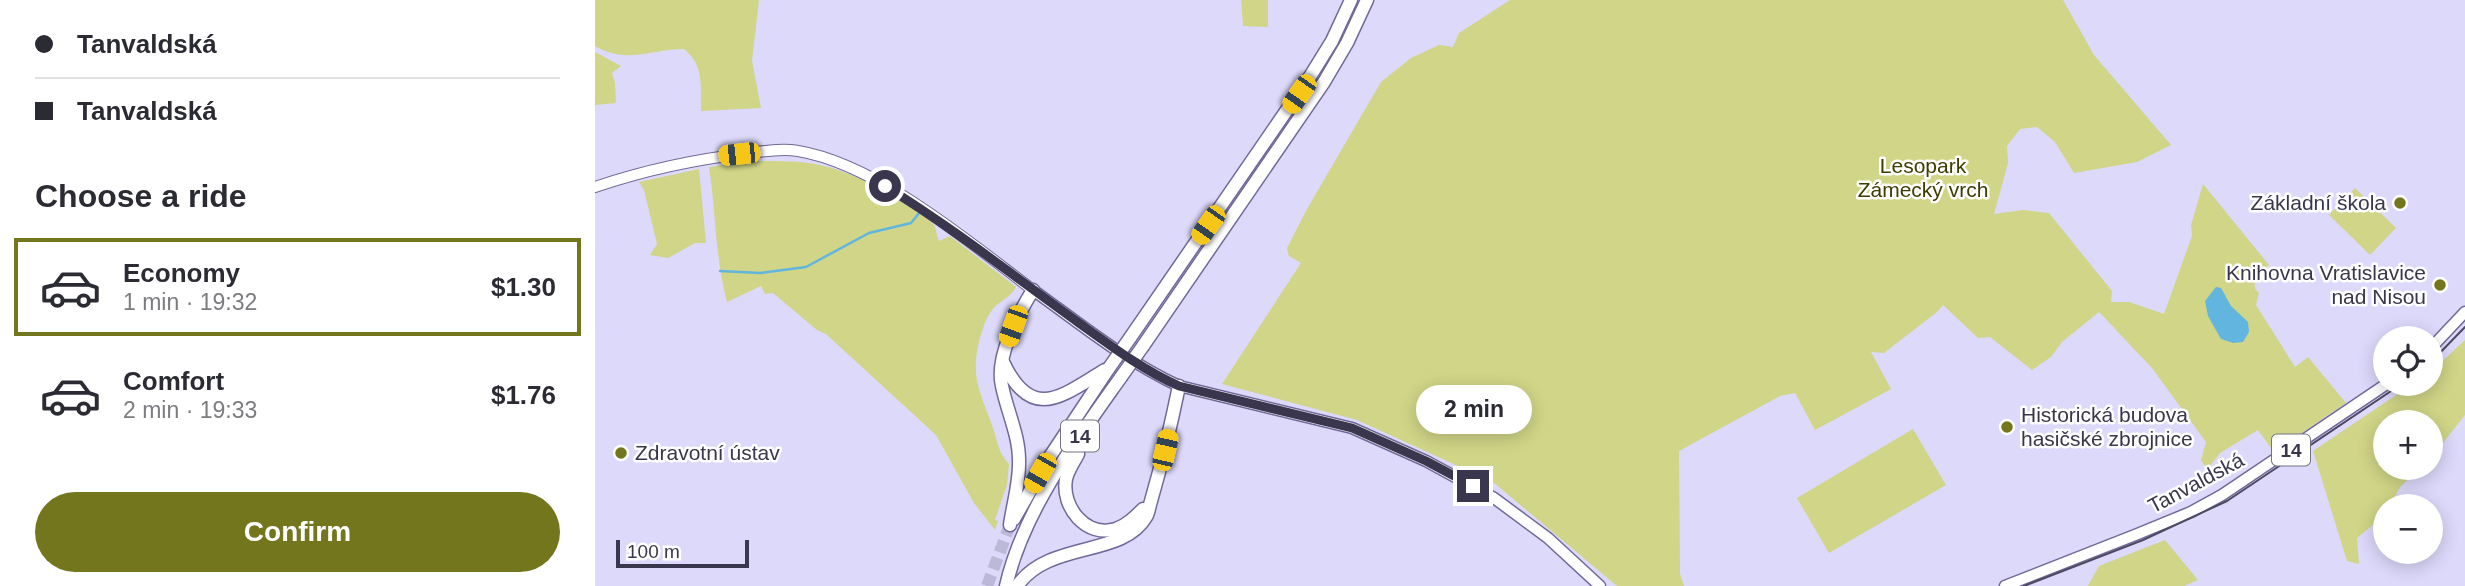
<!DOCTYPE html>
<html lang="en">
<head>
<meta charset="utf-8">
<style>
  body { margin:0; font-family:Arial,sans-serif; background:#f2f2f3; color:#2b2b33; height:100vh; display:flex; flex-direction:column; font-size:26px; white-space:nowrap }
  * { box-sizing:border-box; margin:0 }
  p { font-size:23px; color:#7c7c81 }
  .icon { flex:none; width:38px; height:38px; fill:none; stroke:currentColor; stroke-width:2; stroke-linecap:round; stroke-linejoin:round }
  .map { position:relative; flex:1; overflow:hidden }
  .sheet { display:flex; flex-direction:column; background:#fff; width:595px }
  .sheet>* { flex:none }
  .guide { display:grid; align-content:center; height:154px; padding:0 35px; background:#fff }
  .fabs { position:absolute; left:1778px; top:326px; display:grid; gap:14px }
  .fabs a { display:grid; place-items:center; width:70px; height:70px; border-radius:50%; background:#fff; box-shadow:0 4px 18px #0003; font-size:35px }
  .scale { position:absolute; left:21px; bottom:18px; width:133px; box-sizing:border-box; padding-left:7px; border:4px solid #3a364d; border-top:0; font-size:19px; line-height:24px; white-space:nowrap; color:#3a364d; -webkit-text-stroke:5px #fff; paint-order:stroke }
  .end { position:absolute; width:32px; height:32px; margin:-16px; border:9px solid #3a364d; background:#fff; box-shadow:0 0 0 4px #fff }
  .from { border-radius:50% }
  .bubble { position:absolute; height:49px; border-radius:24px; background:#fff; box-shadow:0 4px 18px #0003; font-size:23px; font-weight:800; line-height:49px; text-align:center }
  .car { position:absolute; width:21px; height:42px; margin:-21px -10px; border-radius:9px; box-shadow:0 0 5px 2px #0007; background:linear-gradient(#f5c518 24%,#345 0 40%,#f5c518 0 76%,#345 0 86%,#f5c518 0) }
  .guide b { display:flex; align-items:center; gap:24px; height:66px; font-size:26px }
  .guide b+b { border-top:2px solid #e1e1e2 }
  .guide i { width:18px; height:18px; background:#2b2b33 }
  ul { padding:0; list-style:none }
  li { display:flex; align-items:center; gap:21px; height:98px; margin:0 14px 10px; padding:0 21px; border:4px solid transparent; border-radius:0px }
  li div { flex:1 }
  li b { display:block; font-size:26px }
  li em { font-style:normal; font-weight:800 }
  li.selected { border-color:#73761d }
  li>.icon { width:63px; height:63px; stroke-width:1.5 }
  h2 { padding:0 35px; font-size:32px; line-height:84px }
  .cta { display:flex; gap:14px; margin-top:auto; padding:14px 35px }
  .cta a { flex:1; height:80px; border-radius:42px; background:#73761d; color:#fff; font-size:28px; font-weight:800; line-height:80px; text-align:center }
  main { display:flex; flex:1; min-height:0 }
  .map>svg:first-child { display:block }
</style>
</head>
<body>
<main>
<section class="sheet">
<div class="guide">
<b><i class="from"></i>Tanvaldská</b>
<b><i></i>Tanvaldská</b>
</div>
<h2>Choose a ride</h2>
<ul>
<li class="selected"><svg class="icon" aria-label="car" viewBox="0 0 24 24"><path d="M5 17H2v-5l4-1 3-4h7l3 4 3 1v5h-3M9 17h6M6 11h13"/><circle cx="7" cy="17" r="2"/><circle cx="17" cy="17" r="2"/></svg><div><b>Economy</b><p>1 min · 19:32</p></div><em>$1.30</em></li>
<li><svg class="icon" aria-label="car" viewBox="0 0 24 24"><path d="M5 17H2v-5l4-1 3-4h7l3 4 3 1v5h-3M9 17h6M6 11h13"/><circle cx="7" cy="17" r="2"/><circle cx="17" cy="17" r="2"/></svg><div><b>Comfort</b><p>2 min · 19:33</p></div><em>$1.76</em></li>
</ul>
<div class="cta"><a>Confirm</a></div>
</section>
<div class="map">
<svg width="1870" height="586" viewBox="0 0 1870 586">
  <rect width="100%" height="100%" fill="#ddd9fb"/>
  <g fill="#d0d587">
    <path d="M0,0H164L157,61L166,108L106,111C105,86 110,66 89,49C55,49 33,65 0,46Z"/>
    <polygon points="646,0 673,0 673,27 648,26"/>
    <polygon points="915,0 1468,0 1499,55 1576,145 1542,162 1479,173 1460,142 1442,127 1425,129 1412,146 1413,163 1399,214 1428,210 1454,213 1517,291 1516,302 1534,302 1569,314 1597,236 1596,225 1608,184 1674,265 1659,276 1660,289 1664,293 1661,305 1700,367 1713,357 1751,403 1679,452 1663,430 1625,453 1612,470 1606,460 1611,442 1557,368 1504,312 1467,342 1456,357 1437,370 1395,337 1383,338 1348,305 1342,312 1289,353 1276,352 1296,389 1220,430 1200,393 1185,396 1084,451 1085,574 1089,586 1022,586 898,482 762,420 627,384 706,263 694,256 692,248 712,209 786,82 816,58 844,45 858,47 864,33"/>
    <polygon points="0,52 26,66 17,73 20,83 21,103 0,105"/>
    <path d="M157,161C181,161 206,160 229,166C253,171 327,204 339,225C341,229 342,236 344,241L355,236L421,287C415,299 402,301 395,313C390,320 388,329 385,338C375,376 384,389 397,425C402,439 403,453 414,464L412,485L400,520L403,521L400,530L379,503L341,435L231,334L222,330L178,293L170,294L166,286L132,302C120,257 121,212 114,167Z"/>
    <polygon points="104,169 111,243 100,243 73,258 55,255 62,244 49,190 44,182"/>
    <polygon points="1760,188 1801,228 1775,255 1734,215"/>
    <polygon points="1870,340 1870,415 1836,458 1836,422 1790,422 1790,467 1826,467 1805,487 1795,506 1790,506 1789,516 1762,538 1764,564 1752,561 1718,451 1819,383 1836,383 1836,372"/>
    <polygon points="1318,429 1351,485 1234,553 1202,498"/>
    <polygon points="1570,540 1603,580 1589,586 1493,586 1504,566"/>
  </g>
  <polygon fill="#61b5de" points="1621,287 1626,288 1636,306 1653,322 1654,332 1648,342 1638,343 1626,339 1613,316 1610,301"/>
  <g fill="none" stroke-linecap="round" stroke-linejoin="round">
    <polyline stroke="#61b5de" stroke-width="2.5" points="125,271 165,273 211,267 274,233 316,223 325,212"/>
    <polyline stroke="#bcb8d8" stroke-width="12" stroke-dasharray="12 6" stroke-linecap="butt" points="392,586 415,525"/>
    <g stroke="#70689a" stroke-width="12">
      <path id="secondary" d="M0,187C50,170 102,159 155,153C170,151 188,148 203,151C282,164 374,242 438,290"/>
    </g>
    <g stroke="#70689a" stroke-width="13">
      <g id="primary">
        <path d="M438,290C485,324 532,362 584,386L757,428L831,461L899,498L953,538L1005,586"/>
        <polyline points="1836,348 1870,312"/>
        <polyline points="1410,586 1540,535 1596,512 1627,495 1793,383"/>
      </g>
    </g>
    <g stroke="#70689a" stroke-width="15">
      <g id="trunk">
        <polyline points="535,338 716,75 737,41 756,0"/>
        <polyline points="548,346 729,82 752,43 772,0"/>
        <path d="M408,362C437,424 468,395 510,370"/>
        <path d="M483,454C479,462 473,470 471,479C466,507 491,538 521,529C532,525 540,517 548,509"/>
        <polyline points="419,519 454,458 514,368"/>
        <path d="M415,525C418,503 425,482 424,460C424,435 412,411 407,386C400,358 423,314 438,290"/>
        <path d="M411,586C428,511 482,439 526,377"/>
        <path d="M422,586C454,540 527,558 551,517C554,512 554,507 556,501C567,463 576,425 584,386"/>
      </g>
    </g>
    <use href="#secondary" stroke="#fff" stroke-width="10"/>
    <use href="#primary" stroke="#fff" stroke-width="10"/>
    <use href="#trunk" stroke="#fff" stroke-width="12"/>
    <g stroke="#4d4962" stroke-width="2">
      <polyline points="1836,362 1870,327"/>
      <polyline points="1429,586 1548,540 1632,501 1808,383"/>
    </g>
    <g stroke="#70689a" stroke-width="15" stroke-linecap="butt">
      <g id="trunk-bridge">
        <polyline points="514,368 535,338"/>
        <polyline points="526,377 548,346"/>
      </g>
    </g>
    <use href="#trunk-bridge" stroke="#fff" stroke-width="12"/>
  </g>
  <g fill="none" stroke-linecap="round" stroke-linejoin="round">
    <path stroke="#3a364d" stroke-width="9" d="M290,186C358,228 420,277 484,323C516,346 548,370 584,386L757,428L831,461L878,486"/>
  </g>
  <g fill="#73761d" stroke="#fff" stroke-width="2.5">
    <circle cx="1805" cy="203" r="7"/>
    <circle cx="1845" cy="285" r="7"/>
    <circle cx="1412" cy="427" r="7"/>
    <circle cx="26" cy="453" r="7"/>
  </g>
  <g text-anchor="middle" stroke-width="5" stroke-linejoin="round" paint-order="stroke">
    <g fill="#fff" stroke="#757282" stroke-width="2">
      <rect x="466" y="420.5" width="38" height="31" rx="5"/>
      <rect x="1677" y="434.5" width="38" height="31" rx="5"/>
    </g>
    <g font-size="19" font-weight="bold" fill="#3a364d">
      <text x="485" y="443">14</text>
      <text x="1696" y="457">14</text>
    </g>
    <g font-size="21" fill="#3c3d00" stroke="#fff">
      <text x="1328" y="173">Lesopark<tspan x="1328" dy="24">Zámecký vrch</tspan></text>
    </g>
    <g font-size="21" fill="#3a364d" stroke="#fff" text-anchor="end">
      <text x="1791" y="210">Základní škola</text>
      <text x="1831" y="280">Knihovna Vratislavice<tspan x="1831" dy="24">nad Nisou</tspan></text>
      <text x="1426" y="422" text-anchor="start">Historická budova<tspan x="1426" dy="24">hasičské zbrojnice</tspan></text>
      <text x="40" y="460" text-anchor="start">Zdravotní ústav</text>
    </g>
    <g font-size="21" fill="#3a364d" stroke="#fff">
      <text transform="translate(1601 483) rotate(-28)" y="7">Tanvaldská</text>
    </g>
  </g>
</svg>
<div class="fabs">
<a><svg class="icon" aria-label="locate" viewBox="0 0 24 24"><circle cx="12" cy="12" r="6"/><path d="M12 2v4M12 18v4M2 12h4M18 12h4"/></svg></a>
<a>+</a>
<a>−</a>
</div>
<div class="scale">100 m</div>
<i class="end from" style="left:290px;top:186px"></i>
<i class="end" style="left:878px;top:486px"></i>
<div class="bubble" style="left:821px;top:385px;width:116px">2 min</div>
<i class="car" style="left:704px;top:94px;rotate:215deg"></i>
<i class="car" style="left:144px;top:154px;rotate:264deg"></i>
<i class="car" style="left:613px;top:225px;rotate:215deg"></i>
<i class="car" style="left:418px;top:326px;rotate:200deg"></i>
<i class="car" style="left:570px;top:450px;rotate:13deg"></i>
<i class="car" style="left:445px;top:473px;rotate:210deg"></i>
</div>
</main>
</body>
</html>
